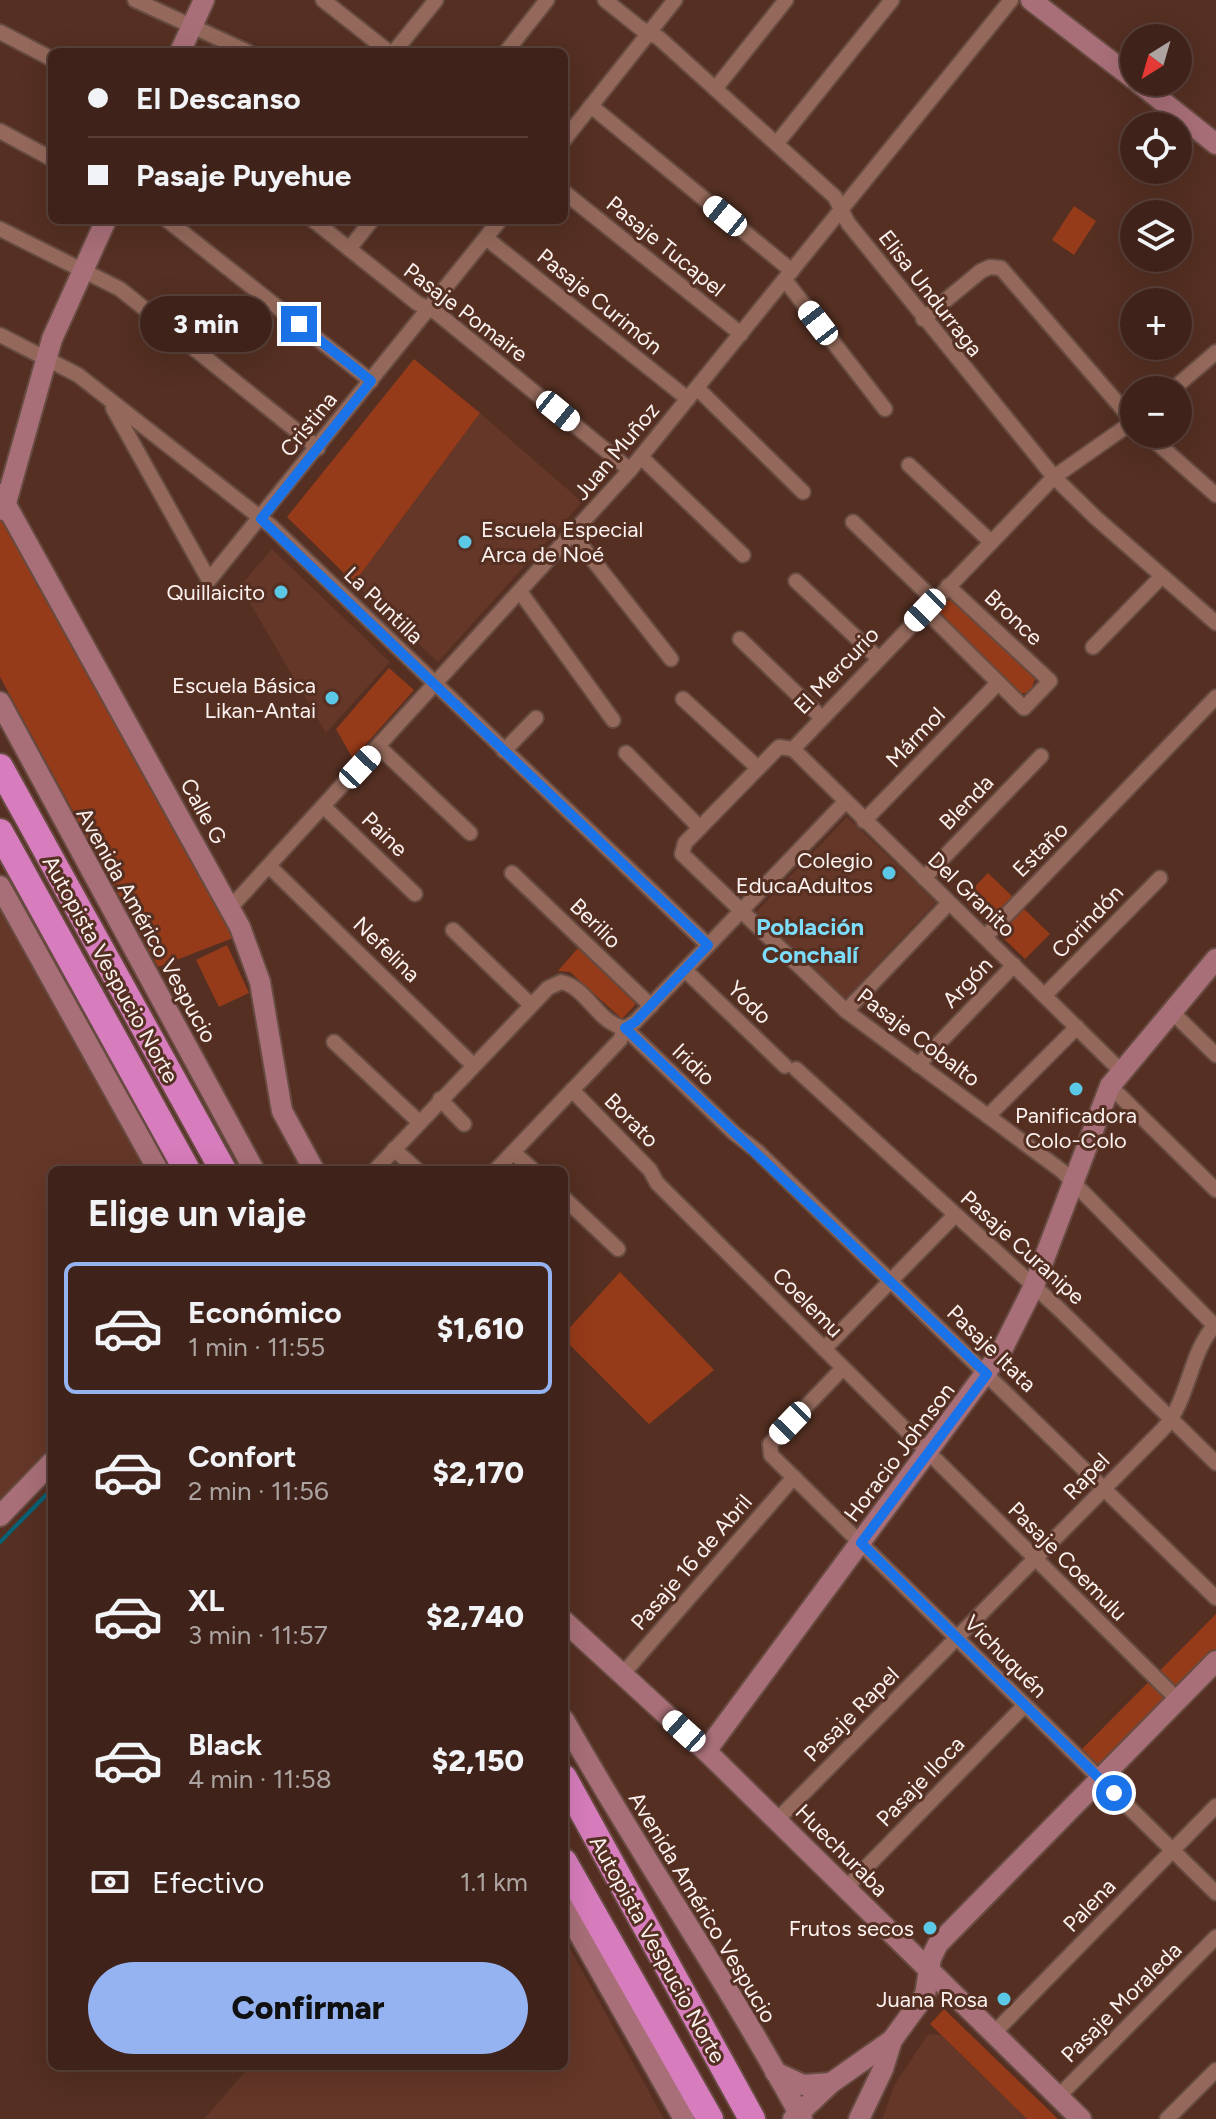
<!DOCTYPE html>
<html lang="es">
<head>
<meta charset="utf-8">
<style>
  body { margin:0; font-family:Figtree,sans-serif; background:#4a2f27; color:#f1f3f6; height:100vh; display:flex; flex-direction:column; font-size:30px; white-space:nowrap }
  * { box-sizing:border-box; margin:0 }
  p { font-size:26px; color:#ada4a2 }
  .icon { flex:none; width:44px; height:44px; fill:none; stroke:currentColor; stroke-width:2; stroke-linecap:round; stroke-linejoin:round }
  .map { position:relative; flex:1; overflow:hidden }
  .side { position:absolute; left:48px; top:1166px; width:520px; height:904px; display:flex; flex-direction:column; background:#3f231a; border-radius:12px; box-shadow:0 8px 32px #0002,0 0 0 2px #584039 }
  .side>* { flex:none }
  .banner { position:absolute; left:48px; top:48px; width:520px; height:176px; border-radius:12px; box-shadow:0 8px 32px #0002,0 0 0 2px #584039; display:grid; align-content:center; height:176px; padding:0 40px; background:#3f231a }
  .needle { width:52px; rotate:217deg }
  .tools { position:absolute; left:1120px; top:24px; display:grid; gap:16px }
  .tools a { display:grid; place-items:center; width:72px; height:72px; border-radius:50%; background:#3f231a; box-shadow:0 8px 32px #0002,0 0 0 2px #584039; font-size:40px }
  .end { position:absolute; width:36px; height:36px; margin:-18px; border:10px solid #1a73e8; background:#fff; box-shadow:0 0 0 4px #fff }
  .from { border-radius:50% }
  .bubble { position:absolute; height:56px; border-radius:28px; background:#3f231a; box-shadow:0 8px 32px #0002,0 0 0 2px #584039; font-size:26px; font-weight:800; line-height:56px; text-align:center }
  .car { position:absolute; width:24px; height:48px; margin:-24px -12px; border-radius:10px; box-shadow:0 0 6px 2px #0007; background:linear-gradient(#fff 24%,#345 0 40%,#fff 0 76%,#345 0 86%,#fff 0) }
  .banner b { display:flex; align-items:center; gap:28px; height:76px; font-size:30px }
  .banner b+b { border-top:2px solid #584039 }
  .banner i { width:20px; height:20px; background:#f1f3f6 }
  ul { padding:0; list-style:none }
  li { display:flex; align-items:center; gap:24px; height:132px; margin:0 16px 12px; padding:0 24px; border:4px solid transparent; border-radius:12px }
  li div { flex:1 }
  li b { display:block; font-size:30px }
  li em { font-style:normal; font-weight:800 }
  li.active { border-color:#95b2f1 }
  li>.icon { width:72px; height:72px; stroke-width:1.5 }
  h2 { padding:0 40px; font-size:36px; line-height:96px }
  .pay { display:flex; align-items:center; gap:20px; height:88px; padding:0 40px; font-size:30px }
  .pay p { margin-inline-start:auto }
  .action { display:flex; gap:16px; margin-top:auto; padding:16px 40px }
  .action a { flex:1; height:92px; border-radius:48px; background:#95b2f1; color:#111; font-size:32px; font-weight:800; line-height:92px; text-align:center }
  .map>svg:first-child { display:block }
</style>
</head>
<body>
<div class="map">
<svg width="1216" height="2119" viewBox="0 0 1216 2119">
  <rect width="100%" height="100%" fill="#542f22"/>
  <g fill="#643728">
    <polygon points="480,413 582,502 438,662 354,583"/>
    <polygon points="272,549 390,662 326,733 240,586"/>
    <polygon points="847,817 936,902 844,1000 755,913"/>
    <polygon points="0,908 151,1170 52,1170 52,1460 0,1517"/>
    <polygon points="564,1938 664,2119 204,2119 250,2066 564,2066"/>
    <polygon points="928,2034 941,2035 1027,2119 882,2119 895,2084"/>
  </g>
  <g fill="#963b19">
    <polygon points="1074,206 1096,221 1074,255 1052,240"/>
    <polygon points="414,359 480,413 354,583 287,517"/>
    <polygon points="0,512 233,938 158,967 0,677"/>
    <polygon points="948,594 1036,677 1030,692 1019,694 932,611"/>
    <polygon points="389,668 414,690 353,759 336,729"/>
    <polygon points="988,873 1015,899 990,925 963,899"/>
    <polygon points="1022,907 1050,934 1025,959 997,932"/>
    <polygon points="227,945 249,993 219,1007 196,960"/>
    <polygon points="578,948 636,1004 622,1019 570,972 558,971"/>
    <polygon points="620,1272 714,1370 649,1424 564,1339 564,1334"/>
    <polygon points="1216,1614 1216,1651 1101,1768 1082,1749"/>
    <polygon points="944,2009 1058,2119 1027,2119 930,2024"/>
  </g>
  <g fill="none" stroke-linecap="round" stroke-linejoin="round">
    <polyline stroke="#076276" stroke-width="4" points="0,1542 52,1489"/>
    <g stroke="#674b41" stroke-width="18">
      <g id="street">
        <polyline points="135,0 248,52"/>
        <polyline points="323,0 389,52"/>
        <polyline points="605,0 640,28 659,38 835,197 848,223 1054,477 1096,518 1216,623"/>
        <polyline points="0,32 52,59"/>
        <polyline points="394,52 436,0"/>
        <polyline points="506,52 547,0"/>
        <polyline points="715,89 786,0"/>
        <polyline points="591,106 792,271"/>
        <polyline points="0,131 52,159"/>
        <polyline points="564,140 675,0"/>
        <polyline points="777,143 892,0"/>
        <polyline points="564,192 741,334"/>
        <polyline points="167,220 371,381"/>
        <polyline points="313,220 417,303 437,313 630,470"/>
        <polyline points="0,229 120,289 318,448"/>
        <polyline points="486,238 688,399"/>
        <polyline points="349,249 372,220"/>
        <polyline points="785,280 885,409"/>
        <polyline points="923,319 981,271 990,267 1001,268 1134,422"/>
        <polyline points="0,335 78,375 271,526 708,945"/>
        <polyline points="697,388 803,492"/>
        <polyline points="1172,390 1216,352"/>
        <polyline points="113,408 209,580 500,220"/>
        <polyline points="1147,434 1216,495"/>
        <polyline points="641,457 743,555"/>
        <polyline points="909,465 991,542"/>
        <polyline points="853,522 934,600"/>
        <polyline points="574,536 671,659"/>
        <polyline points="796,581 878,658"/>
        <polyline points="521,593 613,720"/>
        <polyline points="925,610 1024,708 1050,681 948,586"/>
        <polyline points="740,639 821,717"/>
        <polyline points="1093,647 1162,576"/>
        <polyline points="683,699 758,768"/>
        <polyline points="379,747 470,833"/>
        <polyline points="793,749 779,747 775,751 685,843 682,854 846,1011 1062,1171 1216,1327"/>
        <polyline points="793,749 1054,477 1134,421"/>
        <polyline points="793,749 1120,1070"/>
        <polyline points="504,751 536,718"/>
        <polyline points="626,753 700,828"/>
        <polyline points="324,807 415,894"/>
        <polyline points="864,821 998,683"/>
        <polyline points="269,866 473,1065"/>
        <polyline points="512,873 651,1006"/>
        <polyline points="924,878 1041,756"/>
        <polyline points="230,908 630,470 1011,0"/>
        <polyline points="453,930 531,1005"/>
        <polyline points="985,937 1216,697"/>
        <polyline points="685,970 785,1066"/>
        <polyline points="1045,995 1160,878"/>
        <polyline points="846,1011 949,903"/>
        <polyline points="1171,1011 1216,1055"/>
        <polyline points="334,1042 419,1122"/>
        <polyline points="918,1065 1014,965"/>
        <polyline points="796,1069 1058,1308 1216,1463"/>
        <polyline points="1110,1086 1216,1190"/>
        <polyline points="572,1090 650,1170 657,1183 1178,1700"/>
        <polyline points="440,1099 464,1124"/>
        <polyline points="988,1116 1077,1027"/>
        <polyline points="394,1149 417,1170"/>
        <polyline points="513,1152 533,1170"/>
        <path d="M375,1170L548,988L561,982C587,987 598,1024 625,1028L734,1133L757,1151L1216,1598"/>
        <polyline points="496,1170 620,1040 625,1028 635,1022 845,802"/>
        <polyline points="564,1198 618,1249"/>
        <polyline points="824,1349 954,1216"/>
        <polyline points="843,1368 770,1444 771,1455 1216,1893"/>
        <polyline points="621,1676 794,1477"/>
        <path d="M777,1820L1163,1429C1190,1399 1189,1352 1216,1324"/>
        <polyline points="846,1888 1025,1705"/>
        <polyline points="993,2034 1216,1806"/>
        <polyline points="1058,2097 1216,1937"/>
        <polyline points="1167,2119 1216,2070"/>
      </g>
    </g>
    <g stroke="#674b41" stroke-width="24">
      <g id="secondary">
        <polyline points="1031,0 1134,79"/>
        <polyline points="180,52 204,0"/>
        <polyline points="1138,82 1216,144"/>
        <polyline points="0,494 240,927 260,982 282,1111 314,1170"/>
        <polyline points="4,510 52,339 106,220"/>
        <polyline points="0,702 254,1170"/>
        <polyline points="0,886 158,1170"/>
        <polyline points="0,1516 52,1462"/>
        <polyline points="564,1621 706,1751 1081,2119"/>
        <path d="M564,1720C640,1855 728,1982 802,2119"/>
        <polyline points="706,1751 1001,1352 1033,1288 1110,1086 1216,959"/>
        <polyline points="564,1907 684,2119"/>
        <polyline points="775,2072 803,2085 831,2083"/>
        <polyline points="793,2119 831,2083 892,2040"/>
        <polyline points="859,2119 883,2069 892,2040 925,1995 931,1958 938,1944 1216,1661"/>
      </g>
    </g>
    <g stroke="#674b41" stroke-width="30">
      <g id="highway">
        <polyline points="0,767 223,1170"/>
        <polyline points="0,832 187,1170"/>
        <polyline points="564,1778 752,2119"/>
        <polyline points="564,1862 710,2119"/>
      </g>
    </g>
    <use href="#street" stroke="#94695b" stroke-width="14"/>
    <use href="#secondary" stroke="#a86f78" stroke-width="20"/>
    <use href="#highway" stroke="#d77cbc" stroke-width="26"/>
  </g>
  <g fill="none" stroke-linecap="round" stroke-linejoin="round">
    <polyline stroke="#1a73e8" stroke-width="10" points="299,324 371,381 261,519 708,945 635,1022 625,1028 987,1374 861,1543 1114,1793"/>
  </g>
  <g fill="#5bc8e6" stroke="#542f22" stroke-width="3">
    <circle cx="465" cy="542" r="8"/>
    <circle cx="281" cy="592" r="8"/>
    <circle cx="332" cy="698" r="8"/>
    <circle cx="889" cy="873" r="8"/>
    <circle cx="1076" cy="1089" r="8"/>
    <circle cx="930" cy="1928" r="8"/>
    <circle cx="1004" cy="1999" r="8"/>
  </g>
  <g text-anchor="middle" stroke-width="6" stroke-linejoin="round" paint-order="stroke">
    <g font-size="22" fill="#fbf1ee" stroke="#542f22">
      <text transform="translate(666 246) rotate(39)" y="8">Pasaje Tucapel</text>
      <text transform="translate(931 293) rotate(52)" y="8">Elisa Undurraga</text>
      <text transform="translate(600 301) rotate(39)" y="8">Pasaje Curimón</text>
      <text transform="translate(466 312) rotate(37)" y="8">Pasaje Pomaire</text>
      <text transform="translate(308 424) rotate(-51)" y="8">Cristina</text>
      <text transform="translate(616 451) rotate(-50)" y="8">Juan Muñoz</text>
      <text transform="translate(384 605) rotate(44)" y="8">La Puntilla</text>
      <text transform="translate(1014 617) rotate(43)" y="8">Bronce</text>
      <text transform="translate(836 670) rotate(-46)" y="8">El Mercurio</text>
      <text transform="translate(915 737) rotate(-46)" y="8">Mármol</text>
      <text transform="translate(966 802) rotate(-46)" y="8">Blenda</text>
      <text transform="translate(204 811) rotate(61)" y="8">Calle G</text>
      <text transform="translate(385 834) rotate(44)" y="8">Paine</text>
      <text transform="translate(1040 849) rotate(-45)" y="8">Estaño</text>
      <text transform="translate(972 894) rotate(44)" y="8">Del Granito</text>
      <text transform="translate(1087 921) rotate(-46)" y="8">Corindón</text>
      <text transform="translate(596 923) rotate(44)" y="8">Berilio</text>
      <text transform="translate(147 925) rotate(61)" y="8">Avenida Américo Vespucio</text>
      <text transform="translate(387 949) rotate(44)" y="8">Nefelina</text>
      <text transform="translate(111 969) rotate(61)" y="8">Autopista Vespucio Norte</text>
      <text transform="translate(967 982) rotate(-46)" y="8">Argón</text>
      <text transform="translate(750 1002) rotate(44)" y="8">Yodo</text>
      <text transform="translate(919 1037) rotate(37)" y="8">Pasaje Cobalto</text>
      <text transform="translate(694 1064) rotate(44)" y="8">Iridio</text>
      <text transform="translate(632 1120) rotate(45)" y="8">Borato</text>
      <text transform="translate(1023 1247) rotate(42)" y="8">Pasaje Curanipe</text>
      <text transform="translate(808 1302) rotate(45)" y="8">Coelemu</text>
      <text transform="translate(992 1348) rotate(44)" y="8">Pasaje Itata</text>
      <text transform="translate(899 1452) rotate(-53)" y="8">Horacio Johnson</text>
      <text transform="translate(1086 1476) rotate(-46)" y="8">Rapel</text>
      <text transform="translate(1068 1561) rotate(45)" y="8">Pasaje Coemulu</text>
      <text transform="translate(691 1562) rotate(-49)" y="8">Pasaje 16 de Abril</text>
      <text transform="translate(1006 1656) rotate(45)" y="8">Vichuquén</text>
      <text transform="translate(851 1714) rotate(-45)" y="8">Pasaje Rapel</text>
      <text transform="translate(920 1781) rotate(-46)" y="8">Pasaje Iloca</text>
      <text transform="translate(842 1850) rotate(45)" y="8">Huechuraba</text>
      <text transform="translate(1089 1905) rotate(-46)" y="8">Palena</text>
      <text transform="translate(703 1907) rotate(59)" y="8">Avenida Américo Vespucio</text>
      <text transform="translate(658 1949) rotate(61)" y="8">Autopista Vespucio Norte</text>
      <text transform="translate(1121 2002) rotate(-45)" y="8">Pasaje Moraleda</text>
    </g>
    <g font-size="22" fill="#fbf1ee" stroke="#542f22" text-anchor="end">
      <text x="481" y="537" text-anchor="start">Escuela Especial<tspan x="481" dy="25">Arca de Noé</tspan></text>
      <text x="265" y="600">Quillaicito</text>
      <text x="316" y="693">Escuela Básica<tspan x="316" dy="25">Likan-Antai</tspan></text>
      <text x="873" y="868">Colegio<tspan x="873" dy="25">EducaAdultos</tspan></text>
      <text x="1076" y="1123" text-anchor="middle">Panificadora<tspan x="1076" dy="25">Colo-Colo</tspan></text>
      <text x="914" y="1936">Frutos secos</text>
      <text x="988" y="2007">Juana Rosa</text>
    </g>
    <g font-size="24" font-weight="bold" fill="#7cddfa" stroke="#542f22">
      <text x="810" y="935">Población<tspan x="810" dy="28">Conchalí</tspan></text>
    </g>
  </g>
</svg>
<div class="tools">
<a><svg class="needle" viewBox="-14 -14 28 28"><path d="M0-13l5 13h-10z" fill="#e53935"/><path d="M0 13l5-13h-10z" fill="#ada4a2"/></svg></a>
<a><svg class="icon" aria-label="locate" viewBox="0 0 24 24"><circle cx="12" cy="12" r="6"/><path d="M12 2v4M12 18v4M2 12h4M18 12h4"/></svg></a>
<a><svg class="icon" aria-label="layers" viewBox="0 0 24 24"><path d="M12 4l9 5-9 5-9-5zM3 14l9 5 9-5"/></svg></a>
<a>+</a>
<a>−</a>
</div>
<i class="end from" style="left:1114px;top:1793px"></i>
<i class="end" style="left:299px;top:324px"></i>
<div class="bubble" style="left:140px;top:296px;width:132px">3 min</div>
<i class="car" style="left:725px;top:216px;rotate:309deg"></i>
<i class="car" style="left:818px;top:323px;rotate:322deg"></i>
<i class="car" style="left:558px;top:411px;rotate:129deg"></i>
<i class="car" style="left:925px;top:610px;rotate:224deg"></i>
<i class="car" style="left:360px;top:767px;rotate:43deg"></i>
<i class="car" style="left:790px;top:1423px;rotate:224deg"></i>
<i class="car" style="left:684px;top:1731px;rotate:312deg"></i>
<div class="banner">
<b><i class="from"></i>El Descanso</b>
<b><i></i>Pasaje Puyehue</b>
</div>
<section class="side">
<h2>Elige un viaje</h2>
<ul>
<li class="active"><svg class="icon" aria-label="car" viewBox="0 0 24 24"><path d="M5 17H2v-5l4-1 3-4h7l3 4 3 1v5h-3M9 17h6M6 11h13"/><circle cx="7" cy="17" r="2"/><circle cx="17" cy="17" r="2"/></svg><div><b>Económico</b><p>1 min · 11:55</p></div><em>$1,610</em></li>
<li><svg class="icon" aria-label="car" viewBox="0 0 24 24"><path d="M5 17H2v-5l4-1 3-4h7l3 4 3 1v5h-3M9 17h6M6 11h13"/><circle cx="7" cy="17" r="2"/><circle cx="17" cy="17" r="2"/></svg><div><b>Confort</b><p>2 min · 11:56</p></div><em>$2,170</em></li>
<li><svg class="icon" aria-label="car" viewBox="0 0 24 24"><path d="M5 17H2v-5l4-1 3-4h7l3 4 3 1v5h-3M9 17h6M6 11h13"/><circle cx="7" cy="17" r="2"/><circle cx="17" cy="17" r="2"/></svg><div><b>XL</b><p>3 min · 11:57</p></div><em>$2,740</em></li>
<li><svg class="icon" aria-label="car" viewBox="0 0 24 24"><path d="M5 17H2v-5l4-1 3-4h7l3 4 3 1v5h-3M9 17h6M6 11h13"/><circle cx="7" cy="17" r="2"/><circle cx="17" cy="17" r="2"/></svg><div><b>Black</b><p>4 min · 11:58</p></div><em>$2,150</em></li>
</ul>
<div class="pay"><svg class="icon" aria-label="cash" viewBox="0 0 24 24"><path d="M3 7h18v10H3z"/><circle cx="12" cy="12" r="2"/></svg>Efectivo<p>1.1 km</p></div>
<div class="action"><a>Confirmar</a></div>
</section>
</div>
</body>
</html>
